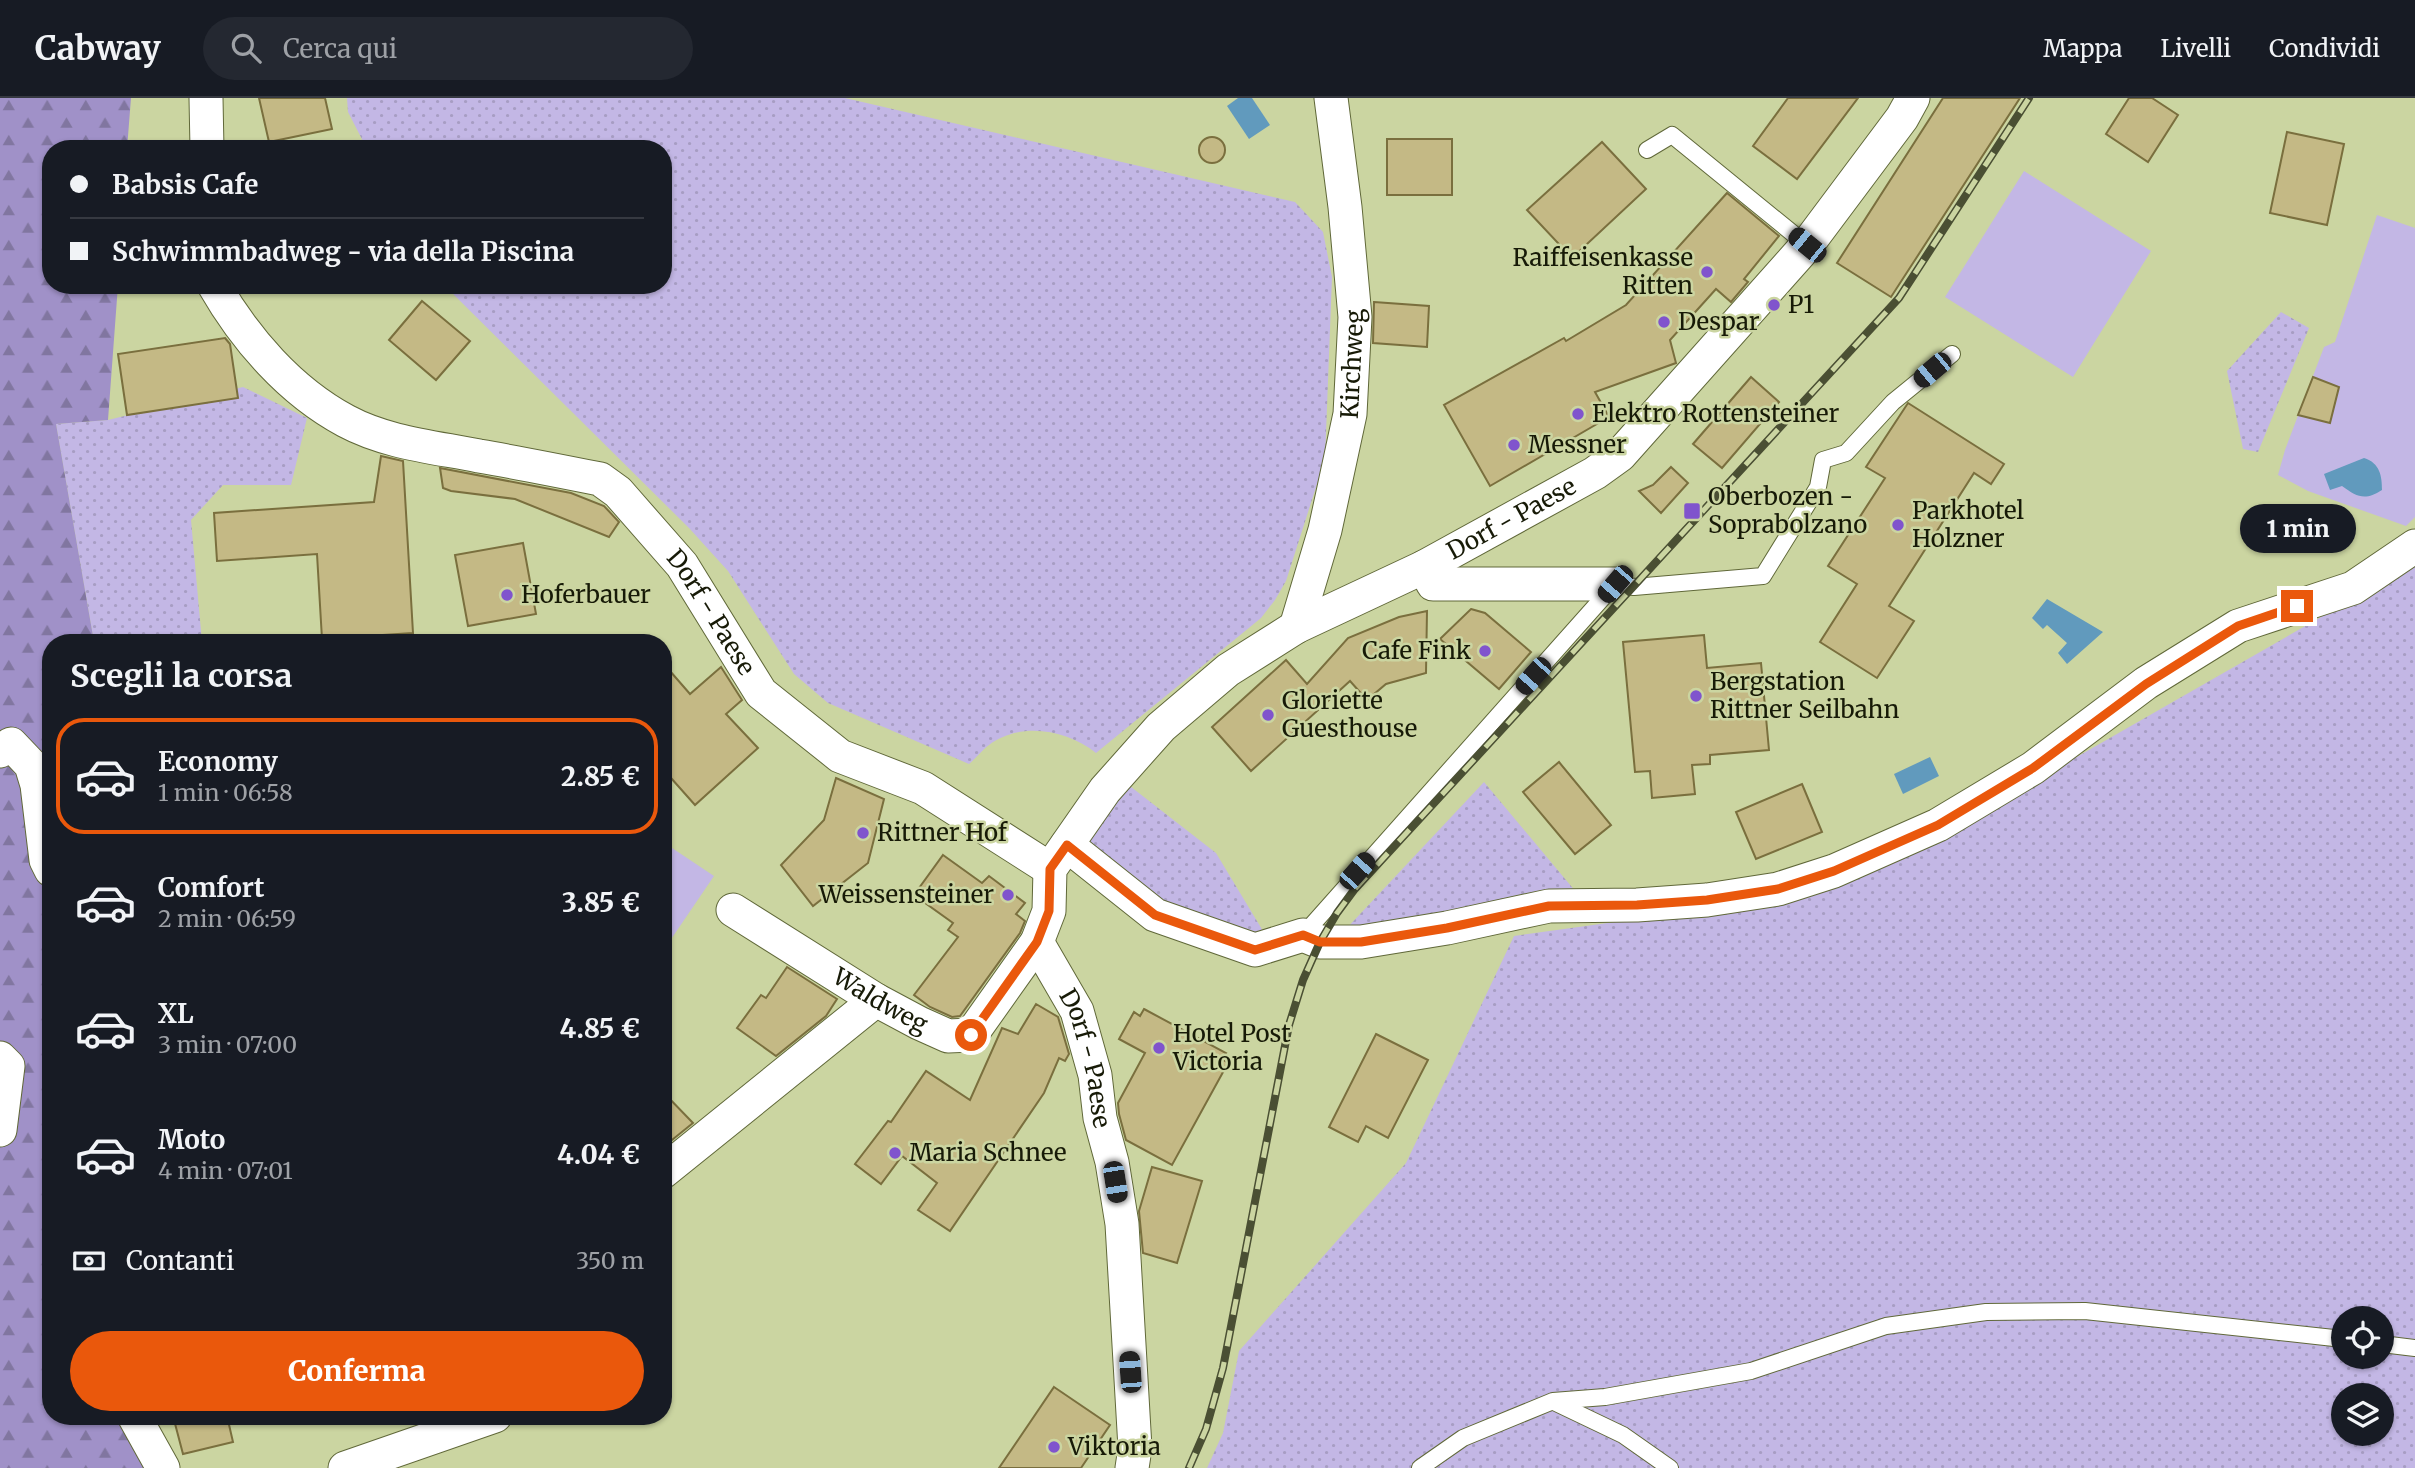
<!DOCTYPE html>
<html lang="it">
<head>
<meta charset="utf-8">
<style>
  body { margin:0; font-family:Merriweather,serif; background:#242831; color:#f1f3f6; height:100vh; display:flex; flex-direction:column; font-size:26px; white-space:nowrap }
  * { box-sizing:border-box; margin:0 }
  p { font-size:23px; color:#9ea1a6 }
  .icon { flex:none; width:38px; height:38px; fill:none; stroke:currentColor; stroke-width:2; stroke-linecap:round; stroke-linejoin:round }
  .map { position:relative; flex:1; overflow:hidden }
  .side { position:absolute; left:42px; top:536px; width:630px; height:791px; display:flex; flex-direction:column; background:#171b24; border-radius:28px; box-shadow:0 2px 5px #0004 }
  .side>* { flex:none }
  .top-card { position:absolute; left:42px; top:42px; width:630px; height:154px; border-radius:28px; box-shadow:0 2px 5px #0004; display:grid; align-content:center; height:154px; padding:0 28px; background:#171b24 }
  .controls { position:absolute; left:2331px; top:1208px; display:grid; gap:14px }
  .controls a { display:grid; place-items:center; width:63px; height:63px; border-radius:50%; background:#171b24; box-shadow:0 2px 5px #0004; font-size:35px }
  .end { position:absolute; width:32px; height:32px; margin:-16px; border:9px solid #ea580c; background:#fff; box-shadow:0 0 0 4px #fff }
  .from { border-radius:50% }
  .bubble { position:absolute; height:49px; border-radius:24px; background:#171b24; box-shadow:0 2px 5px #0004; font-size:23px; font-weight:800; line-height:49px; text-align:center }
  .car { position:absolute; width:21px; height:42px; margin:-21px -10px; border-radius:9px; box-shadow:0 0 5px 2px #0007; background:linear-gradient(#222 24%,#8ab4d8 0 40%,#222 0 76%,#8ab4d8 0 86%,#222 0) }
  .top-card b { display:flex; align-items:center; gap:24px; height:66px; font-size:26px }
  .top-card b+b { border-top:2px solid #363941 }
  .top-card i { width:18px; height:18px; background:#f1f3f6 }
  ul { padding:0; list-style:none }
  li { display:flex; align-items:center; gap:21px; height:116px; margin:0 14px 10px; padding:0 14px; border:4px solid transparent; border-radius:28px }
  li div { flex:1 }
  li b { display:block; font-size:26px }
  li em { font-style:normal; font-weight:800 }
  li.on { border-color:#ea580c }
  li>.icon { width:63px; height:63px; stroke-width:1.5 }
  h2 { padding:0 28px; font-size:32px; line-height:84px }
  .pay { display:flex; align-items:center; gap:18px; height:77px; padding:0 28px; font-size:26px }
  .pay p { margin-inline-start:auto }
  .primary-button { display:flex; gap:14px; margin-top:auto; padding:14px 28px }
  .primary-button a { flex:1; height:80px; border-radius:42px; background:#ea580c; color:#fff; font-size:28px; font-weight:800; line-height:80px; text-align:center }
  header { display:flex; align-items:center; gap:42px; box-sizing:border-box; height:98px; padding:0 35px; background:#171b24; border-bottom:2px solid #363941 }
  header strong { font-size:33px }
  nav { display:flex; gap:38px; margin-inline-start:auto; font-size:24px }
  .search { width:490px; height:63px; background:#242831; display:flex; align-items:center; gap:18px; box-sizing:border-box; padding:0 24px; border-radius:38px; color:#9ea1a6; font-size:26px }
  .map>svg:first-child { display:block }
</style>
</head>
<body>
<header>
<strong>Cabway</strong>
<div class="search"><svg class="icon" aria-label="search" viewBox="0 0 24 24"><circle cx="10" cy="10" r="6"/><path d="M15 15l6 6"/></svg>Cerca qui</div>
<nav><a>Mappa</a><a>Livelli</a><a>Condividi</a></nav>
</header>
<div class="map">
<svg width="2415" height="1370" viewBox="0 0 2415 1370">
  <defs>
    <pattern id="green-dots" width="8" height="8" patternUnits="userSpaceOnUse" patternTransform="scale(1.75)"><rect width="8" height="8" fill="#c3b7e5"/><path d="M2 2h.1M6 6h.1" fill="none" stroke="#a79dc3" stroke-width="1.8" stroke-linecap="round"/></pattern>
    <pattern id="forest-firs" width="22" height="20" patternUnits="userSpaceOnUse" patternTransform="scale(1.75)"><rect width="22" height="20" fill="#a091c8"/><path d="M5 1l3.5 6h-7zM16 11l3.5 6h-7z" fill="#8176a0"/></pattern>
  </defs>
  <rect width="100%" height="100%" fill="#cbd5a1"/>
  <g fill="url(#green-dots)" fill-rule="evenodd">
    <path d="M347,0H845L1295,104L1323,134L1332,179L1325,361L1286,483L1275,502L1261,520L1096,655C1067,632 1021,623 989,647C982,652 976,660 969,666L828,605L794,576L728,473L689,430L444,187H663V51H367L348,14Z"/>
    <polygon points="2281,214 2309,230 2258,354 2243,351 2227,273"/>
    <polygon points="243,289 307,320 291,387 223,387 191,422 202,544 94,544 56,326 108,322"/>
    <path d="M2415,461V1370H1207L1223,1335L1239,1253L1406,1065L1514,838L1819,796L1958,727L2321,519ZM2343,1220H2382V1258H2343ZM2343,1297H2382V1335H2343Z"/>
    <polygon points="1484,684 1576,794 1542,792 1396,825 1346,831"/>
    <polygon points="1126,685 1216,755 1266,838 1158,812 1077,748"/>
  </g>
  <polygon fill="url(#forest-firs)" points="0,0 131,0 127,51 51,51 51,187 118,187 108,322 56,326 94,544 51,544 51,1318 135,1318 154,1370 0,1370"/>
  <g fill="#c3b7e5">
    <polygon points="2024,73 2151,153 2073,279 1945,199"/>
    <polygon points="2377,117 2415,130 2415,419 2406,428 2308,393 2278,377 2285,352 2324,249 2335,244"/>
    <polygon points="663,744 714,778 663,853"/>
  </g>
  <g fill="#619abd">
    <polygon points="1238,0 1252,0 1270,27 1249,41 1227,8"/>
    <path d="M2364,360C2380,365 2382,378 2382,392C2365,403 2357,399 2342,388L2330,392L2324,376Z"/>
    <polygon points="2047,501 2103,534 2067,566 2058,555 2067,545 2047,527 2043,531 2032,520"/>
    <polygon points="1930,659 1939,678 1903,696 1894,676"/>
  </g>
  <g fill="#c4b985" stroke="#7a6f3e" stroke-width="2">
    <polygon points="259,0 325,0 332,31 269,44"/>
    <polygon points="1788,0 1858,0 1797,81 1753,48"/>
    <polygon points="1943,0 2020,0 1891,199 1837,165"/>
    <polygon points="2129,0 2152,0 2178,17 2148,64 2106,36"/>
    <polygon points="2287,34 2344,46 2327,127 2270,115"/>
    <circle cx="1212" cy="52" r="13"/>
    <rect x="1387" y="41" width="65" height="56"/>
    <polygon points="1602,44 1646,91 1572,160 1527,112"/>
    <polygon points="1727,95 1779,138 1744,181 1748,184 1731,204 1716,191 1670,242 1676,265 1595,294 1609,319 1490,388 1444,307 1564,240 1566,243 1626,207"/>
    <polygon points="422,203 470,243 436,282 389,242"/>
    <polygon points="1374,204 1429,208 1427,249 1373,245"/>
    <polygon points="225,240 230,246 238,300 127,317 118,256"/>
    <polygon points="1751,279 1779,304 1722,370 1693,346"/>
    <polygon points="2313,279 2339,289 2330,325 2298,317"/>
    <polygon points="1908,305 2004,366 1991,386 1974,375 1889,508 1914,523 1877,580 1820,544 1857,486 1828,468 1885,380 1866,369"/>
    <polygon points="381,358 403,363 413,535 322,541 317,456 217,463 214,415 374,404"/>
    <polygon points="1671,369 1688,385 1661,415 1639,393 1653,387"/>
    <polygon points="440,370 571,395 604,408 619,424 609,439 515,401 451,393 443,390"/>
    <polygon points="523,445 536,516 468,528 455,457"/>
    <polygon points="1471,511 1485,515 1531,554 1499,591 1440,541"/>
    <polygon points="1427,513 1426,575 1386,586 1367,602 1350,583 1251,673 1212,629 1286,562 1307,586 1348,540 1399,519"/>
    <polygon points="1704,537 1707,570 1761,565 1769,652 1710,657 1710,666 1692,667 1695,696 1652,700 1650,673 1635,674 1623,544"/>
    <polygon points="663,565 690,596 721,569 742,602 726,616 758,650 695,707 663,671"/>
    <polygon points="1559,664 1611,727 1575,756 1523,694"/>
    <polygon points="836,680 884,701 868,765 813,808 781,767 824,722"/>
    <polygon points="1802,686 1822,734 1756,761 1736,714"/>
    <polygon points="943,757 982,785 989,778 1025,805 1016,816 1025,823 1020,835 960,918 952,919 930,909 914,897 958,839 948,832 953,825 914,797"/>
    <polygon points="787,869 837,901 826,918 776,958 737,930 761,897 766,900"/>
    <polygon points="1036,906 1058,919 1069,956 1065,963 1059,960 1044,995 950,1133 918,1112 937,1085 902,1058 881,1086 855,1066 888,1023 891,1024 926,973 970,1002 1002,930 1018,936"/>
    <polygon points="1144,911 1226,955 1222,961 1228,965 1172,1067 1126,1042 1119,1016 1118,1005 1145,955 1119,941 1134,914 1140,918"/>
    <polygon points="1376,936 1428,962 1388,1040 1366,1028 1358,1044 1329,1029"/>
    <polygon points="663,994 693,1025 667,1046 663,1043"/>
    <polygon points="1152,1069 1202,1083 1177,1165 1143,1155 1139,1113"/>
    <polygon points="1054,1289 1110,1327 1081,1370 999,1370"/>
    <polygon points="173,1318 227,1318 233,1344 183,1356"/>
  </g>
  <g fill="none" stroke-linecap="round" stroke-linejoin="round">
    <g stroke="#606839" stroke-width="18">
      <g id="service">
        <polyline points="1647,52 1672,37 1807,147"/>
        <polyline points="1303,837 1615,486 1634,489 1763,478 1818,389 1823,362 1846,355 1893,304 1952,256"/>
        <polyline points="2382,1246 2415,1250"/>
        <polyline points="1554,1304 1623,1337 1670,1370"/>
        <polyline points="1420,1370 1463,1340 1553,1303 1605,1299 1751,1273 1886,1228 1986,1214 2085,1213 2343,1241"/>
      </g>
    </g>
    <g stroke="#606839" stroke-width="35">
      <g id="minor">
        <polyline points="206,0 207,51"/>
        <path id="s1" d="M214,187C245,241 290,293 346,323C387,345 434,349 479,358C520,365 560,373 600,381L618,394L682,467L761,595L840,658L923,690L1050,771"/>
        <polyline points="1424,469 1433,486 1615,486"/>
        <path id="s2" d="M1296,529L1325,432L1350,316L1355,219L1345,109L1331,0"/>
        <polyline points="0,653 11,646 31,667 37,687 46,762 51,772"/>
        <polyline points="1067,747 1155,817 1255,852 1303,837 1320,844 1361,844 1447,830 1549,808 1637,807 1707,802 1778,791 1834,773 1938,727 2033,670 2146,585 2238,528 2353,490 2415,448"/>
        <path id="s3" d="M733,812L876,902L919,925L948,938L971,937L1037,844L1049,813L1050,771L1105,692L1161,629L1228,572L1296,529L1424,469L1595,375L1620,357L1807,147L1902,20L1913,0"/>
        <path id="s4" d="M1037,844L1077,913L1095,977L1100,1020L1112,1064L1122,1126L1135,1350L1132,1370"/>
        <polyline points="0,960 8,968 0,1032"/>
        <polyline points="663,1074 876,902"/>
        <polyline points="134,1318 163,1370"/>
        <polyline points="345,1370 495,1318"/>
      </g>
    </g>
    <use href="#service" stroke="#fff" stroke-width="16"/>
    <use href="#minor" stroke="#fff" stroke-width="33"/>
    <g stroke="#4a4f33" stroke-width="8">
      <polyline id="rail" points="1189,1370 1206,1331 1223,1270 1289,927 1303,882 1320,844 1337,815 1354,792 1899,200 2029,0"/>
    </g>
    <use href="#rail" stroke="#cbd5a1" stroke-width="5" stroke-dasharray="16" stroke-linecap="butt"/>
  </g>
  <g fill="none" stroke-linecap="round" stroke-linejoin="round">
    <polyline stroke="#ea580c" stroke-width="9" points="971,937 1037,844 1049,813 1050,771 1067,747 1155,817 1255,852 1303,837 1320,844 1361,844 1447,830 1549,808 1637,807 1707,802 1778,791 1834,773 1938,727 2033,670 2146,586 2238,528 2297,508"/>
  </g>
  <g fill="#8054cd" stroke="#cbd5a1" stroke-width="2.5">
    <circle cx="1707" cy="174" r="7"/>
    <circle cx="1774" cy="207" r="7"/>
    <circle cx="1664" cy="224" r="7"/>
    <circle cx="1578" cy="316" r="7"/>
    <circle cx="1514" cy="347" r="7"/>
    <rect x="1683" y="404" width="18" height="18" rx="3.5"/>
    <circle cx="1898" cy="427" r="7"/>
    <circle cx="507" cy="497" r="7"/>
    <circle cx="1485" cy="553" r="7"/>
    <circle cx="1696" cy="598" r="7"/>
    <circle cx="1268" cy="617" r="7"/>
    <circle cx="863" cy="735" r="7"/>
    <circle cx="1008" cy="797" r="7"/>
    <circle cx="1159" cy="950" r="7"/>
    <circle cx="895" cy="1055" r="7"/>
    <circle cx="1054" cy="1349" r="7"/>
  </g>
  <g text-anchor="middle" stroke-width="5" stroke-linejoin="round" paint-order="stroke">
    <g font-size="24" fill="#171a07" stroke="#cbd5a1" text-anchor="start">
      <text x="1693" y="168" text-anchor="end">Raiffeisenkasse<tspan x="1693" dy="28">Ritten</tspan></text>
      <text x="1788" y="215">P1</text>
      <text x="1678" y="232">Despar</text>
      <text x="1592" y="324">Elektro Rottensteiner</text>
      <text x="1528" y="355">Messner</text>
      <text x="1708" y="407">Oberbozen -<tspan x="1708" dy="28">Soprabolzano</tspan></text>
      <text x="1912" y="421">Parkhotel<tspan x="1912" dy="28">Holzner</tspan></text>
      <text x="521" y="505">Hoferbauer</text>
      <text x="1471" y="561" text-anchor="end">Cafe Fink</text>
      <text x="1710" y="592">Bergstation<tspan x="1710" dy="28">Rittner Seilbahn</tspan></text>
      <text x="1282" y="611">Gloriette<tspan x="1282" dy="28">Guesthouse</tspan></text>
      <text x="877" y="743">Rittner Hof</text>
      <text x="994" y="805" text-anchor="end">Weissensteiner</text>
      <text x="1173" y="944">Hotel Post<tspan x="1173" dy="28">Victoria</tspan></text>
      <text x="909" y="1063">Maria Schnee</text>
      <text x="1068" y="1357">Viktoria</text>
    </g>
    <g font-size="24" fill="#171a07" stroke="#cbd5a1">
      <text dy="8" stroke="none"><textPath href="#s2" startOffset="270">Kirchweg</textPath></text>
      <text dy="8" stroke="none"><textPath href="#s3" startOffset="1052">Dorf - Paese</textPath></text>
      <text dy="8" stroke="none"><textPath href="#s1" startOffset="628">Dorf - Paese</textPath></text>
      <text dy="8" stroke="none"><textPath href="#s3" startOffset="173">Waldweg</textPath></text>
      <text dy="8" stroke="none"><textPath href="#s4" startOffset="128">Dorf - Paese</textPath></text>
    </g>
  </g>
</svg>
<div class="controls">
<a><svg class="icon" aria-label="locate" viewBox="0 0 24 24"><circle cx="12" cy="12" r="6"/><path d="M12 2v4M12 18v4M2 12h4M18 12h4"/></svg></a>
<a><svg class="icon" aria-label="layers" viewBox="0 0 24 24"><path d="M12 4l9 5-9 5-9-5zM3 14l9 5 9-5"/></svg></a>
</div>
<i class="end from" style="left:971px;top:937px"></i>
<i class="end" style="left:2297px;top:508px"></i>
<div class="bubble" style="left:2240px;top:406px;width:116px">1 min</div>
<i class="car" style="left:1807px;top:147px;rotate:309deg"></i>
<i class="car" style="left:1932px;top:272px;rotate:230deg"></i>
<i class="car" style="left:1615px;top:486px;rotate:221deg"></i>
<i class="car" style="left:1533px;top:578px;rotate:222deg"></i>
<i class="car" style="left:1357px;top:773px;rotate:42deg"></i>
<i class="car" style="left:1115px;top:1084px;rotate:171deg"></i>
<i class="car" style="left:1130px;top:1274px;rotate:356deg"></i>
<div class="top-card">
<b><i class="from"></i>Babsis Cafe</b>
<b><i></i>Schwimmbadweg - via della Piscina</b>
</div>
<section class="side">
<h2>Scegli la corsa</h2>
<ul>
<li class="on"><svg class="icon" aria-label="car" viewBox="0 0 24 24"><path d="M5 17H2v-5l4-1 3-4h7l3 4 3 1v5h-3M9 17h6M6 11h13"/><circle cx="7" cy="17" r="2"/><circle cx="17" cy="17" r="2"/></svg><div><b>Economy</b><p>1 min · 06:58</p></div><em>2.85 €</em></li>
<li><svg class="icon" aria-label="car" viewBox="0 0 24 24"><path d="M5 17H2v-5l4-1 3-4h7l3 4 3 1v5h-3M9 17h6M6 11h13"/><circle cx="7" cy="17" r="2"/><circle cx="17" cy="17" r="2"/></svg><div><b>Comfort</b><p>2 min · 06:59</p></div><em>3.85 €</em></li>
<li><svg class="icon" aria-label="car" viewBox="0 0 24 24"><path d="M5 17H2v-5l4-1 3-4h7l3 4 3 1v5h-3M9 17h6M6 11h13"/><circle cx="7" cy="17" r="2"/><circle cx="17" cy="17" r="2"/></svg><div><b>XL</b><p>3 min · 07:00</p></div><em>4.85 €</em></li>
<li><svg class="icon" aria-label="car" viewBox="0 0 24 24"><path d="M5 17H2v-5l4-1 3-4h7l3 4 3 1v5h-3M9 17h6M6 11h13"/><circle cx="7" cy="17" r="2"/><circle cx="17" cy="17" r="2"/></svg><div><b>Moto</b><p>4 min · 07:01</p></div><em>4.04 €</em></li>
</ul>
<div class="pay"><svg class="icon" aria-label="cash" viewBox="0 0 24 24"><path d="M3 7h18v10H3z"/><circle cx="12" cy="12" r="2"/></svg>Contanti<p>350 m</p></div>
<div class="primary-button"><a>Conferma</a></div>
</section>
</div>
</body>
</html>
